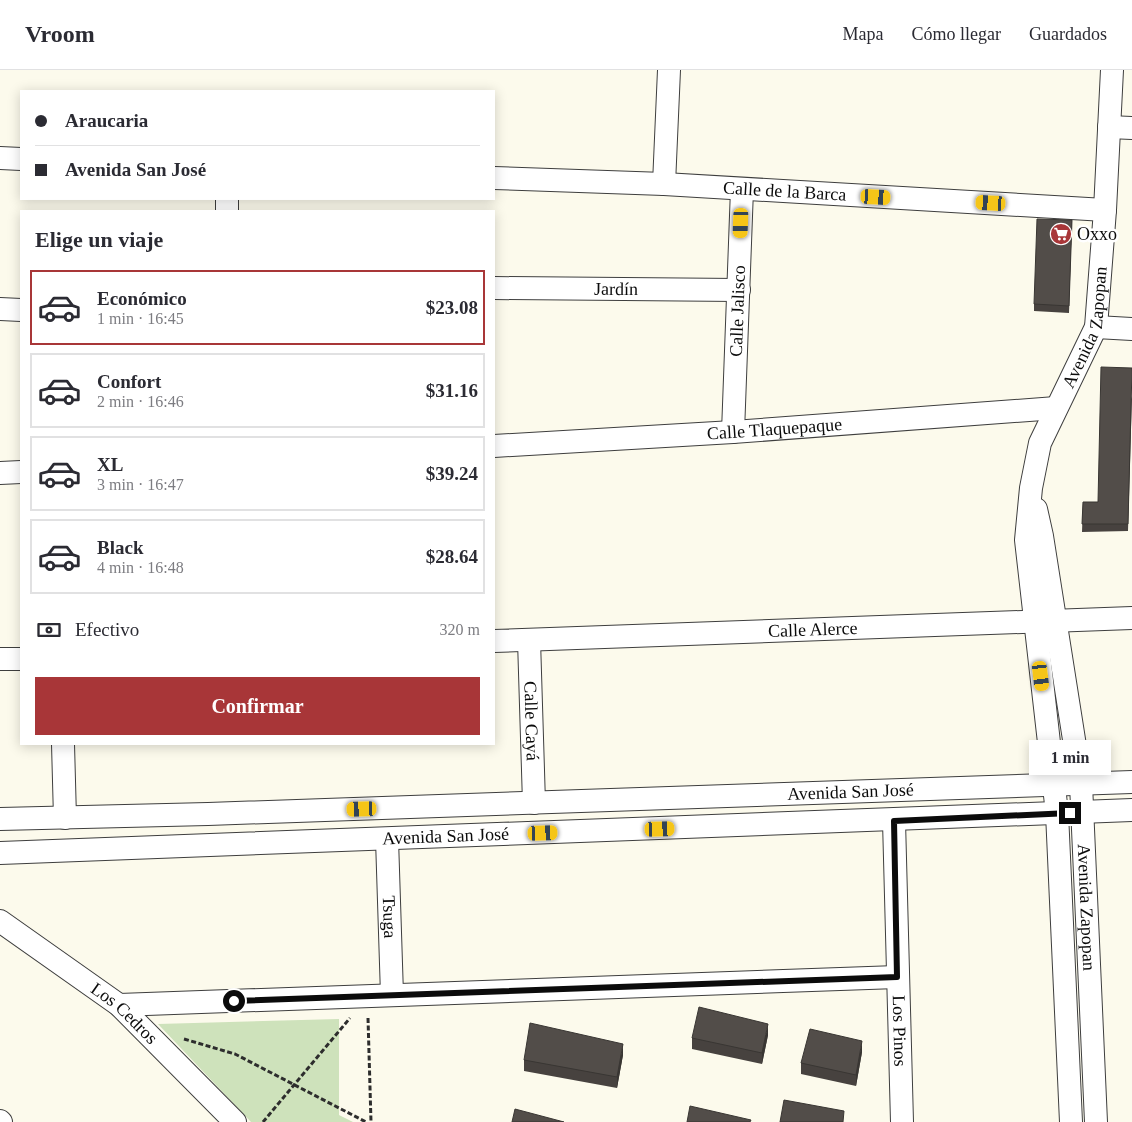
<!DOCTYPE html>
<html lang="es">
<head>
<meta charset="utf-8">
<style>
  body { margin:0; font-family:"Times New Roman",serif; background:#f2f2f3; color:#2b2b33; height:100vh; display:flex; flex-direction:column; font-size:19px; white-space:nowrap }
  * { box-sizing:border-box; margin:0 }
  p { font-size:16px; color:#7c7c81 }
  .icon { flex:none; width:28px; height:28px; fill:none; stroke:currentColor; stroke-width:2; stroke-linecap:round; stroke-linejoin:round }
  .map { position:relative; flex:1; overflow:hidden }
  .panel { position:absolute; left:20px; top:140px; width:475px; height:535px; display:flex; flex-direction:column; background:#fff; border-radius:0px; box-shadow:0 2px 12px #0003 }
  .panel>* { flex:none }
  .top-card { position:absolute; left:20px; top:20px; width:475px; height:110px; border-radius:0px; box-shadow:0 2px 12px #0003; display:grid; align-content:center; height:110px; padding:0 15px; background:#fff }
  .end { position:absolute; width:22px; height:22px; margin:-11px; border:6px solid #0b0b0b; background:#fff; box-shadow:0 0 0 2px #fff }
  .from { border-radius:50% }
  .bubble { position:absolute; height:35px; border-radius:0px; background:#fff; box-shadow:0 2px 12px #0003; font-size:16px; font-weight:700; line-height:35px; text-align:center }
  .car { position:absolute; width:15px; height:30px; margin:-15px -8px; border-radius:6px; box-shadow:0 0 4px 1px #0007; background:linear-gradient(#f5c518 24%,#345 0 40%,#f5c518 0 76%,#345 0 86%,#f5c518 0) }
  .top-card b { display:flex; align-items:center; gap:18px; height:48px; font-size:19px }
  .top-card b+b { border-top:1px solid #e1e1e2 }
  .top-card i { width:12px; height:12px; background:#2b2b33 }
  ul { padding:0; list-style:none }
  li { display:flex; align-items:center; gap:15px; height:75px; margin:0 10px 8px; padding:0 5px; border:2px solid #e1e1e2; border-radius:0px }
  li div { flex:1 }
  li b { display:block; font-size:19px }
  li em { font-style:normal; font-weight:700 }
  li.current { border-color:#a83638 }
  li>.icon { width:45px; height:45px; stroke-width:1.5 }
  h2 { padding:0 15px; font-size:22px; line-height:60px }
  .pay { display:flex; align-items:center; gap:12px; height:55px; padding:0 15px; font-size:19px }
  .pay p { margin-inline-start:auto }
  .action { display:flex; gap:10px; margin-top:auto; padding:10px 15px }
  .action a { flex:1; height:58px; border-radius:0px; background:#a83638; color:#fff; font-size:20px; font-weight:700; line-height:58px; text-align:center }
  header { display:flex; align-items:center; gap:30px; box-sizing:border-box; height:70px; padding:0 25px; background:#fff; border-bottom:1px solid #e1e1e2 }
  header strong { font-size:24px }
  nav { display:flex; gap:28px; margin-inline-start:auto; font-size:18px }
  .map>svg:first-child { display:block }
</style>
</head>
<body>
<header>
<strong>Vroom</strong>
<nav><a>Mapa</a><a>Cómo llegar</a><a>Guardados</a></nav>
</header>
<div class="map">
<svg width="1132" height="1052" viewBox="0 0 1132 1052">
  <rect width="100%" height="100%" fill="#fcfaec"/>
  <polygon fill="#cee2bb" points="339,949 339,1045 353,1052 251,1052 158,954"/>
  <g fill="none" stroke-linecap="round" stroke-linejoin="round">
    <g stroke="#3e3e3e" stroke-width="24">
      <g id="minor">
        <polyline points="1109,57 1132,58"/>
        <polyline points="0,88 21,89"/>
        <path id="s1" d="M494,108L664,114L1105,140"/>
        <polyline points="664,114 669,0"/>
        <polyline points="227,141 227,129"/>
        <path id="s2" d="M494,218L739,220"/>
        <polyline points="0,239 21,240"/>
        <polyline points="1096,257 1132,259"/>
        <path id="s3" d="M733,362L742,119"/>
        <path id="s4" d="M494,376L733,362L1056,338"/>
        <polyline points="0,403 21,402"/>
        <path id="s5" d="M1036,439L1042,466L1081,714L1096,1052"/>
        <path id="s6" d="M529,570L534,733"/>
        <path id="s7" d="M494,571L1132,548"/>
        <polyline points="0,589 21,589"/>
        <polyline points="63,674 65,748"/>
        <path id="s8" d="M0,749L208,744L1132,712"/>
        <path id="s9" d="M894,751L902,1052"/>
        <path id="s10" d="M387,769L392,925"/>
        <path id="s11" d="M0,783L1132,740"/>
        <path id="s12" d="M0,851L119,935L235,1052"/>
        <polyline points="119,935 897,907"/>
        <polyline points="0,1051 1,1052"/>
        <path id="s13" d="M1071,1052L1057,743L1026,470L1031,418L1040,373L1096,257L1105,140L1112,0"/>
      </g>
    </g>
    <g stroke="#2d2d2d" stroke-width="3" stroke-dasharray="5 2.5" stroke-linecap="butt">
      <polyline points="368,948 371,1052"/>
      <polyline points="184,969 235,984 366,1052"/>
      <polyline points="263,1052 350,948"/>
    </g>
    <use href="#minor" stroke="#fff" stroke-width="22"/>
  </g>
  <g fill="#47423f">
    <polygon points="1072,150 1069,243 1034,241 1034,234"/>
    <polygon points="1132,326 1128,461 1082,462 1083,432 1098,432"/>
    <polygon points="768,965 762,994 692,979 692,968"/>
    <polygon points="862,982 856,1016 801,1004 801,993"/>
    <polygon points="623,985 617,1018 524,1001 524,990"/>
  </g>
  <g fill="#393633">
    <polygon points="768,954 768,965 762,994 762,983"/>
    <polygon points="862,971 862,982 856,1016 856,1005"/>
    <polygon points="623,974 623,985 617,1018 617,1007"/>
  </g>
  <g fill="#524d49" stroke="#393633">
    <polygon points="1037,149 1072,150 1069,236 1034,234"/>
    <polygon points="1101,297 1132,298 1128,454 1082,454 1083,432 1098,432"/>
    <polygon points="699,937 768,954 762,983 692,968"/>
    <polygon points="530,953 623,974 617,1007 524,990"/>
    <polygon points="810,959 862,971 856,1005 801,993"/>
    <polygon points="784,1030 844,1041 843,1052 780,1052"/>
    <polygon points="690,1036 751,1050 750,1052 687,1052"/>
    <polygon points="515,1039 564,1052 512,1052"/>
  </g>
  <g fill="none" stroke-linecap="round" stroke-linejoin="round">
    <polyline stroke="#0b0b0b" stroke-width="6" points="234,931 897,907 894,751 1070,743"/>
  </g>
  <defs>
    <g id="supermarket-disc" transform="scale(1.125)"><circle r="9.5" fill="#a83638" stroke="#fff"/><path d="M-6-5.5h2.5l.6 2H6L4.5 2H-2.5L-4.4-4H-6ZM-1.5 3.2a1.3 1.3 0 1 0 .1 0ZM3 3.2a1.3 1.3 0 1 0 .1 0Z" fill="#fff"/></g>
  </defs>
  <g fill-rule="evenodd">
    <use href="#supermarket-disc" x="1061" y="164"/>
  </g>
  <g text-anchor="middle" stroke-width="5" stroke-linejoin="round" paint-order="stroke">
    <g font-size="18" fill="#0b0b0b" stroke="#fff">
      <text dy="6" stroke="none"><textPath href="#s1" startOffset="291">Calle de la Barca</textPath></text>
      <text dy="6" stroke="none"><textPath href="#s2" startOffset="122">Jardín</textPath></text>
      <text dy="6" stroke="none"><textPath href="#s3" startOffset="121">Calle Jalisco</textPath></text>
      <text dy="6" stroke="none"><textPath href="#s13" startOffset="808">Avenida Zapopan</textPath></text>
      <text dy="6" stroke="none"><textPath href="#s4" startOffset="281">Calle Tlaquepaque</textPath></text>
      <text dy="6" stroke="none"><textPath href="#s7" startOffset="319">Calle Alerce</textPath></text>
      <text dy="6" stroke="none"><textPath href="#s6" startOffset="81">Calle Cayá</textPath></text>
      <text dy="6" stroke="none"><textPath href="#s8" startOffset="851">Avenida San José</textPath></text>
      <text dy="6" stroke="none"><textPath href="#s11" startOffset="446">Avenida San José</textPath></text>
      <text dy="6" stroke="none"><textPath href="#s5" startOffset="402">Avenida Zapopan</textPath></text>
      <text dy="6" stroke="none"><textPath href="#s10" startOffset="78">Tsuga</textPath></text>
      <text dy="6" stroke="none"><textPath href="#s12" startOffset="155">Los Cedros</textPath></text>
      <text dy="6" stroke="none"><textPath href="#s9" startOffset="210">Los Pinos</textPath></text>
    </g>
    <g font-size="18" fill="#0b0b0b" stroke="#fff" text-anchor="start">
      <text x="1077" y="170">Oxxo</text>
    </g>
  </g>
</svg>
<i class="end from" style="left:234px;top:931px"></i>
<i class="end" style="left:1070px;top:743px"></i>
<div class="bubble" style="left:1029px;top:670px;width:82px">1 min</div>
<i class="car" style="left:876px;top:127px;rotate:93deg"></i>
<i class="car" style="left:991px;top:133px;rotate:273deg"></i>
<i class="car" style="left:741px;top:153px;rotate:182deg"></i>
<i class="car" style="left:1041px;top:606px;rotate:173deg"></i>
<i class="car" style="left:362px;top:739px;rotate:268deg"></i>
<i class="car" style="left:660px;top:759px;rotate:88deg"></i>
<i class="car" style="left:543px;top:763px;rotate:88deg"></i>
<div class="top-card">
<b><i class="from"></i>Araucaria</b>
<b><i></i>Avenida San José</b>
</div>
<section class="panel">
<h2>Elige un viaje</h2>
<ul>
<li class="current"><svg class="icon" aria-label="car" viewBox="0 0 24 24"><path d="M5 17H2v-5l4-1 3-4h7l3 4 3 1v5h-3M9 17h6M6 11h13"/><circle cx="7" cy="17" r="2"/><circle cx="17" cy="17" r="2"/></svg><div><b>Económico</b><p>1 min · 16:45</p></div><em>$23.08</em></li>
<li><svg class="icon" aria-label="car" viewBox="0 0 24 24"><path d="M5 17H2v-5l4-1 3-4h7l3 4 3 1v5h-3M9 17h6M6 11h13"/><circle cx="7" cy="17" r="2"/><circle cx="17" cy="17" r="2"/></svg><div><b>Confort</b><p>2 min · 16:46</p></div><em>$31.16</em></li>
<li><svg class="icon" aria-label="car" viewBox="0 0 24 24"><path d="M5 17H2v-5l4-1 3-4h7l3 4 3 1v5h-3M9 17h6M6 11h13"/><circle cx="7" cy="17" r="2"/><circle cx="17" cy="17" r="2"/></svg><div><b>XL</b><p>3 min · 16:47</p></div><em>$39.24</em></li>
<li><svg class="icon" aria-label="car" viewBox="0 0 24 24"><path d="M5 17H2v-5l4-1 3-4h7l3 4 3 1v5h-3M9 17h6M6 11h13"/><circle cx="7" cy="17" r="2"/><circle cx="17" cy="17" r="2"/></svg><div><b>Black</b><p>4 min · 16:48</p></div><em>$28.64</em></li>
</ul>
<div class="pay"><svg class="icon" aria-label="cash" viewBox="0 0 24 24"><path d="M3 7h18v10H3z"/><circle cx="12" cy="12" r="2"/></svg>Efectivo<p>320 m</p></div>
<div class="action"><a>Confirmar</a></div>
</section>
</div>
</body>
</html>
